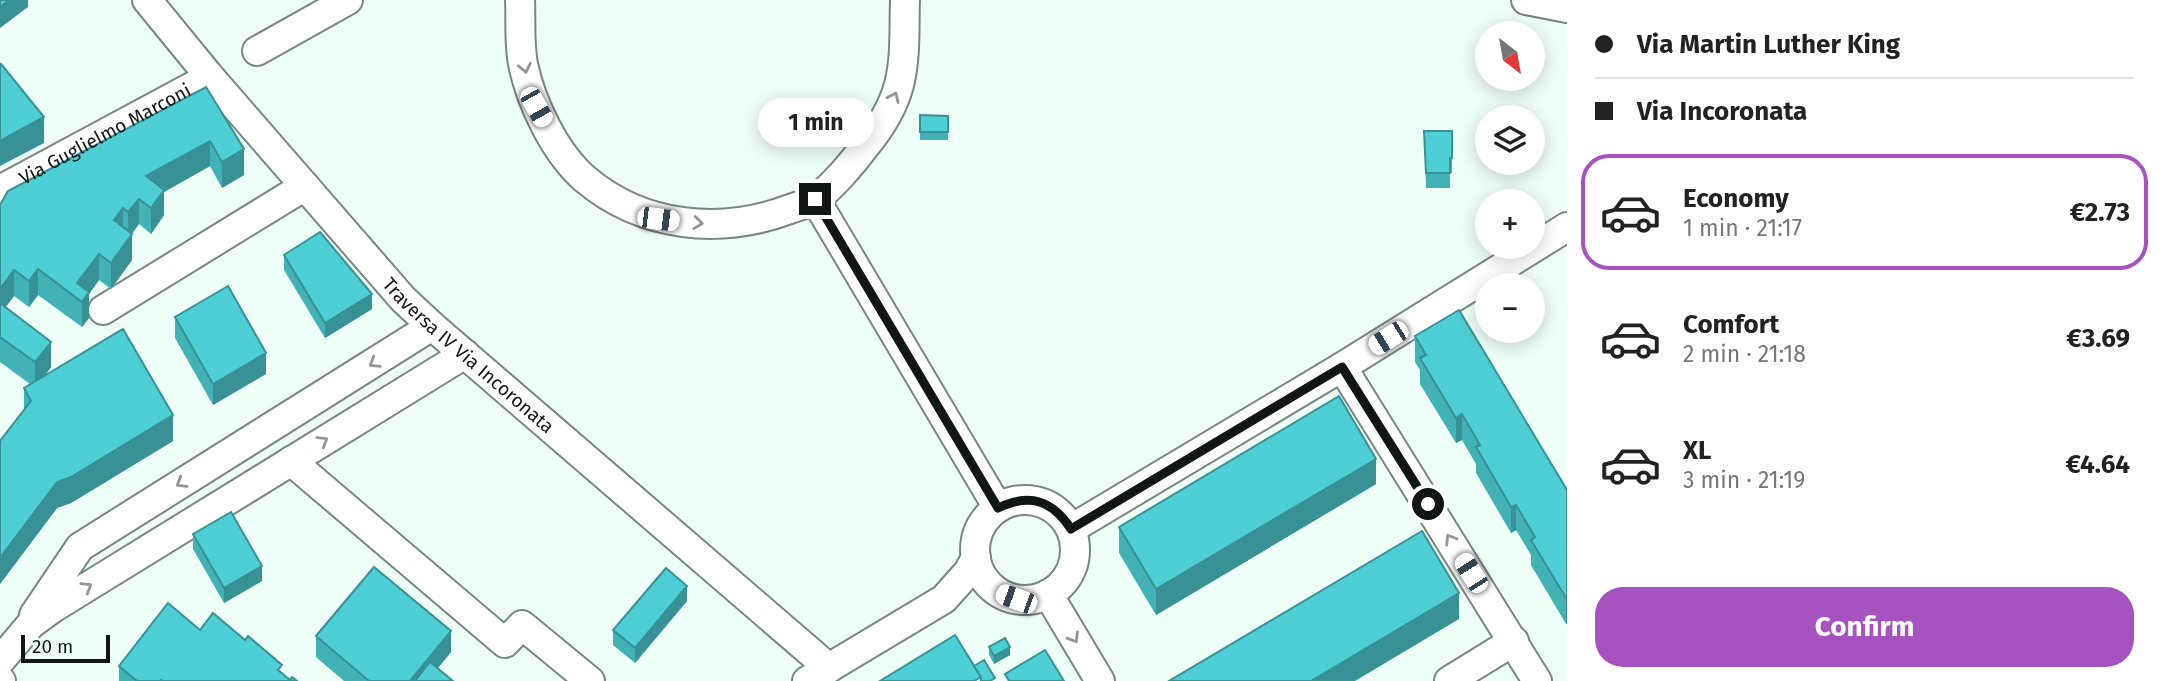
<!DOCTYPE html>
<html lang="en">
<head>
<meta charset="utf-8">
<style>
  body { margin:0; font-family:"Fira Sans",sans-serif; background:#f2f2f2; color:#222; height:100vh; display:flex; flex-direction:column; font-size:26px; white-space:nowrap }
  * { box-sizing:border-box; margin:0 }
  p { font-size:23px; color:#767676 }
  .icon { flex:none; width:38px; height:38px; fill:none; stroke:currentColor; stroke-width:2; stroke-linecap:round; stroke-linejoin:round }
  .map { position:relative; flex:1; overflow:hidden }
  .sheet { display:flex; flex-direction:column; background:#fff; width:595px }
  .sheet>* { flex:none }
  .banner { display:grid; align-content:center; height:154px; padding:0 28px; background:#fff }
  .needle { width:46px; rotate:149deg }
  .controls { position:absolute; left:1475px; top:21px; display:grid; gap:14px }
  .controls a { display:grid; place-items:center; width:70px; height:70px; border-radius:50%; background:#fff; box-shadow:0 4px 18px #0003; font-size:35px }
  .scale { position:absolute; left:21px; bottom:18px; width:89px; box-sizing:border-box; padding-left:7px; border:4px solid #101614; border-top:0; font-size:19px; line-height:24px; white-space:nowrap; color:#101614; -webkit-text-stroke:5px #eefff8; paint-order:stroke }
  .end { position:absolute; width:32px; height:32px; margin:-16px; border:9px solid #101614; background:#fff; box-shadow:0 0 0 4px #fff }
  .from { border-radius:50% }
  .bubble { position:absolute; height:49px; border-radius:24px; background:#fff; box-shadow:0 4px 18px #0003; font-size:23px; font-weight:700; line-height:49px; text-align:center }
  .car { position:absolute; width:21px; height:42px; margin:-21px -10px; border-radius:9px; box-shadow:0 0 5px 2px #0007; background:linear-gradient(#fff 24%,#345 0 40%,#fff 0 76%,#345 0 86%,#fff 0) }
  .banner b { display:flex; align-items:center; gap:24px; height:66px; font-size:26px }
  .banner b+b { border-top:2px solid #e0e0e0 }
  .banner i { width:18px; height:18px; background:#222 }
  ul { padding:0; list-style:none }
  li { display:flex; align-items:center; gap:21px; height:116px; margin:0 14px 10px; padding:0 14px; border:4px solid transparent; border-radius:28px }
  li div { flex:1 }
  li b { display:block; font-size:26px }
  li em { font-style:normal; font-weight:700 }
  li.selected { border-color:#a652c1 }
  li>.icon { width:63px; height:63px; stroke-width:1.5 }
  .primary-button { display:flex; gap:14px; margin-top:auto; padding:14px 28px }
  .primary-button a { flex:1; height:80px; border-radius:28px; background:#a652c1; color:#fff; font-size:28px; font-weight:700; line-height:80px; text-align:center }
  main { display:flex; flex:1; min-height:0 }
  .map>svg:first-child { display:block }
</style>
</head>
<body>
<main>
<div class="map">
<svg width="1567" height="681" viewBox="0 0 1567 681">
  <rect width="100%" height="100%" fill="#eefff8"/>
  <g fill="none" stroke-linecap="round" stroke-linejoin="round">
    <g stroke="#788781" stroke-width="32">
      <g id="street">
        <path id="s1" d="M147,0L210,77L403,299L432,326L829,668"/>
        <path d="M520,0C521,21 519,43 523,64C531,103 555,153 585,179C643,228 721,235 790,209C798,206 808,204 815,199C831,189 855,160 866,145C880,128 893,107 899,85C906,57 904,28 905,0"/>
        <polyline points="1526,0 1567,8"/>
        <polyline points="257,51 348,0"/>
        <path id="s2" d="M0,190L210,77"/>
        <polyline points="815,199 998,508"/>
        <polyline points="103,310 305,186"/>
        <polyline points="1342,367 1537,681"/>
        <polyline points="291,461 505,643 522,625 590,681"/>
        <circle cx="1025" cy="550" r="50"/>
        <polyline points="1071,529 1342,367 1567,227"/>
        <polyline points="1048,594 1100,681"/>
        <polyline points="34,615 80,547 432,326"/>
        <polyline points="0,661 31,624 53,608 465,354"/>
        <polyline points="0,680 1,681"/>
        <polyline points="807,681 944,599 968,572 976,558"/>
        <polyline points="1449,681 1514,641"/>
      </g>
    </g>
    <use href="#street" stroke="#fff" stroke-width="28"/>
  </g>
  <g fill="#43b2b7">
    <polygon points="206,87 244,175 222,188 210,166 164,192 164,215 151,234 139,224 132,234 132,260 111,289 99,280 89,294 89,318 82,327 38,295 29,307 14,296 5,307 51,367 45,376 173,441 71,503 57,508 0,584 0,441 24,411 24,388 30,384 0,362 0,205"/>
    <polygon points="920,115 948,116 948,140 920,140"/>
    <polygon points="1424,131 1452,131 1452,173 1450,173 1450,188 1426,188"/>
    <polygon points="284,255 372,309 325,338 284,270"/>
    <polygon points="175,317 266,374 213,405 175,338"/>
    <polygon points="1415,336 1567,490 1567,623 1566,624 1531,565 1531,555 1516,530 1511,533 1476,473 1476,464 1462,440 1456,443 1420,384 1420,370 1415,362"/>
    <polygon points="1376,484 1156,615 1119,553 1119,527"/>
    <polygon points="193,534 262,581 224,603 193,549"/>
    <polygon points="687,601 635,663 613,645 613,630"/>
    <polygon points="200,630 282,674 290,680 297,681 119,681 119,666"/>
    <polygon points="316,636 451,652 438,668 453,681 344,681 316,657"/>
    <polygon points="989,647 1010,655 994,664 989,655"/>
  </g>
  <g fill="#379195">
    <polygon points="9,0 28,0 28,7 0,28 0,7"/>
    <polygon points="44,117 44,143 0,166 0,141"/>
    <polygon points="210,141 210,166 164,192 164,215 151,234 151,208 146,176"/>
    <polygon points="244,149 244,175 222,188 222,162"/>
    <polygon points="139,199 139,224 128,238 128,212"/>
    <polygon points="123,208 123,234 114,220"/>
    <polygon points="132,234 132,260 111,289 111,263"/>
    <polygon points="99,254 99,280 89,294 89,318 82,327 82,302 77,283"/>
    <polygon points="38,269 38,295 29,307 29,281"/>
    <polygon points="14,270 14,296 0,315 0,289"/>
    <polygon points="372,294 372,309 325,338 325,323"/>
    <polygon points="51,342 51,367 35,388 35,362"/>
    <polygon points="266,353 266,374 213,405 213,384"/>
    <polygon points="1462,414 1462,440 1456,443 1456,418"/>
    <polygon points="173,415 173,441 71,503 57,508 0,584 0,558 57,482"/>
    <polygon points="1376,459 1376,484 1156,615 1156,589"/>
    <polygon points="1516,505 1516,530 1511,533 1511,507"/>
    <polygon points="262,566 262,581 224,603 224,588"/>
    <polygon points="687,586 687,601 635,663 635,648"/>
    <polygon points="1459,593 1459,619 1355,681 1311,681"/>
    <polygon points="1567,597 1567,623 1566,624 1566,598"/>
    <polygon points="451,631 451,652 427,681 410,681"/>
    <polygon points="1010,647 1010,655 994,664 994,656"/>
  </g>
  <g fill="#4ecfd5" stroke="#379195" stroke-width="2">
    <polygon points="0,0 9,0 0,7"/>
    <polygon points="1,64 44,117 0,141 0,65"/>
    <polygon points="206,87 244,149 222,162 210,141 146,176 164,190 151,208 139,199 128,212 123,208 114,220 132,234 111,263 99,254 77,283 89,292 82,302 38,269 29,281 14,270 0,289 0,205 8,191"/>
    <polygon points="920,115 948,116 948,132 920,132"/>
    <polygon points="1424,131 1452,131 1452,158 1450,158 1450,173 1426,173"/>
    <polygon points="320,232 372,294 325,323 284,255"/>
    <polygon points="228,286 266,353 213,384 175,317"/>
    <polygon points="0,303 51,342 35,362 0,337"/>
    <polygon points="1459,310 1567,490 1567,597 1566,598 1531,540 1535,537 1516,505 1511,507 1476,447 1480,445 1462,414 1456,418 1420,358 1426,355 1415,336"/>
    <polygon points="123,329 173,415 71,477 57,482 0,558 0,441 31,401 24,388"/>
    <polygon points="1339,396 1376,459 1156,589 1119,527"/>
    <polygon points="231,512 262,566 224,588 193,534"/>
    <polygon points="1422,531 1459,593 1311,681 1169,681"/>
    <polygon points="374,567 451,631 410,681 369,681 316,636"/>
    <polygon points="666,568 687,586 635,648 613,630"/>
    <polygon points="168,603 200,630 213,613 245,640 248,636 282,665 278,670 290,680 292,677 297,681 162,681 161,680 160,681 137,681 119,666"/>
    <polygon points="955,635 981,677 974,681 880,681"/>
    <polygon points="1005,638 1010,647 994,656 989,647"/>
    <polygon points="1045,650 1064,681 1009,681 1005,674"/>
    <polygon points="984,660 995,678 990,681 981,681 981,677 974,666"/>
    <polygon points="430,662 453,681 415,681"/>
  </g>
  <defs><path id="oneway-chevron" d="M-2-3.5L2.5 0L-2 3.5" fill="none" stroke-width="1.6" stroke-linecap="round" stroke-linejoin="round" transform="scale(1.75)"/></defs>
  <g stroke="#939695">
    <use href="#oneway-chevron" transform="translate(525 68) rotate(78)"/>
    <use href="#oneway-chevron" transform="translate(894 97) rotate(-66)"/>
    <use href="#oneway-chevron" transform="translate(698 223) rotate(7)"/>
    <use href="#oneway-chevron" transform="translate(374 363) rotate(148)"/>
    <use href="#oneway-chevron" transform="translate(323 441) rotate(-32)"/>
    <use href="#oneway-chevron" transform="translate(181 483) rotate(148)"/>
    <use href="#oneway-chevron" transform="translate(1450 539) rotate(-122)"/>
    <use href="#oneway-chevron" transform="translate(87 587) rotate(-32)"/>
    <use href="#oneway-chevron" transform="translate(1074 638) rotate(59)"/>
  </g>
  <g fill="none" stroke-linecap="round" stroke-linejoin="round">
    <path stroke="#101614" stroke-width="9" d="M815,199L998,508C1030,493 1052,500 1071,529L1342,367L1428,504"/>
  </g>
  <g text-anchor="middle" stroke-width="7" stroke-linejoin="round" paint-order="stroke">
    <g font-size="19" fill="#101614" stroke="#eefff8">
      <text dy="7" stroke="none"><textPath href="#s2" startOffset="119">Via Guglielmo Marconi</textPath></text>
      <text dy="7" stroke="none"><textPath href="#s1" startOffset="480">Traversa IV Via Incoronata</textPath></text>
    </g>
  </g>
</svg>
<div class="controls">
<a><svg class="needle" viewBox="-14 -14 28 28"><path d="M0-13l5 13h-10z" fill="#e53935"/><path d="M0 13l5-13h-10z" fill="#767676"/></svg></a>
<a><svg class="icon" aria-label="layers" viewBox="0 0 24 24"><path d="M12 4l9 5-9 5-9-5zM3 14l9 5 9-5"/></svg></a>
<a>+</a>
<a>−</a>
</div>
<div class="scale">20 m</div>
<i class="end from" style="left:1428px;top:504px"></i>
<i class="end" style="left:815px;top:199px"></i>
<div class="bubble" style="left:758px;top:98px;width:116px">1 min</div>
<i class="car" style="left:536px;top:107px;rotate:151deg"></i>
<i class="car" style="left:658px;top:219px;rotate:97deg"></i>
<i class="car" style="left:1388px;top:338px;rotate:238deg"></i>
<i class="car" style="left:1471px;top:573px;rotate:328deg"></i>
<i class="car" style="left:1016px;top:599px;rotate:290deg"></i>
</div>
<section class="sheet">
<div class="banner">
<b><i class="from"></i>Via Martin Luther King</b>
<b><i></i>Via Incoronata</b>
</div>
<ul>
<li class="selected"><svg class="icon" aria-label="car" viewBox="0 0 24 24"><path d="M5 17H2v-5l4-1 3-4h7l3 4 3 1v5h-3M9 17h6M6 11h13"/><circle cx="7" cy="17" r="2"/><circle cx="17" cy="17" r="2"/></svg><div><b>Economy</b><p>1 min · 21:17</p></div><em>€2.73</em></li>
<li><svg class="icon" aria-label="car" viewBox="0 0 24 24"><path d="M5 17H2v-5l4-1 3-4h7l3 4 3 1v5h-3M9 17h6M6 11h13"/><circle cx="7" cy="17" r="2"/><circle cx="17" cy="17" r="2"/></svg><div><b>Comfort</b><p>2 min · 21:18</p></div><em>€3.69</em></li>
<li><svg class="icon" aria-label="car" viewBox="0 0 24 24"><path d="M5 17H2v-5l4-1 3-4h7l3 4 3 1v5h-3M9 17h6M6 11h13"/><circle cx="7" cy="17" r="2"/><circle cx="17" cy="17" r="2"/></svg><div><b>XL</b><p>3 min · 21:19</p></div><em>€4.64</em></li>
</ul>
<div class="primary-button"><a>Confirm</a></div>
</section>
</main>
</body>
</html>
